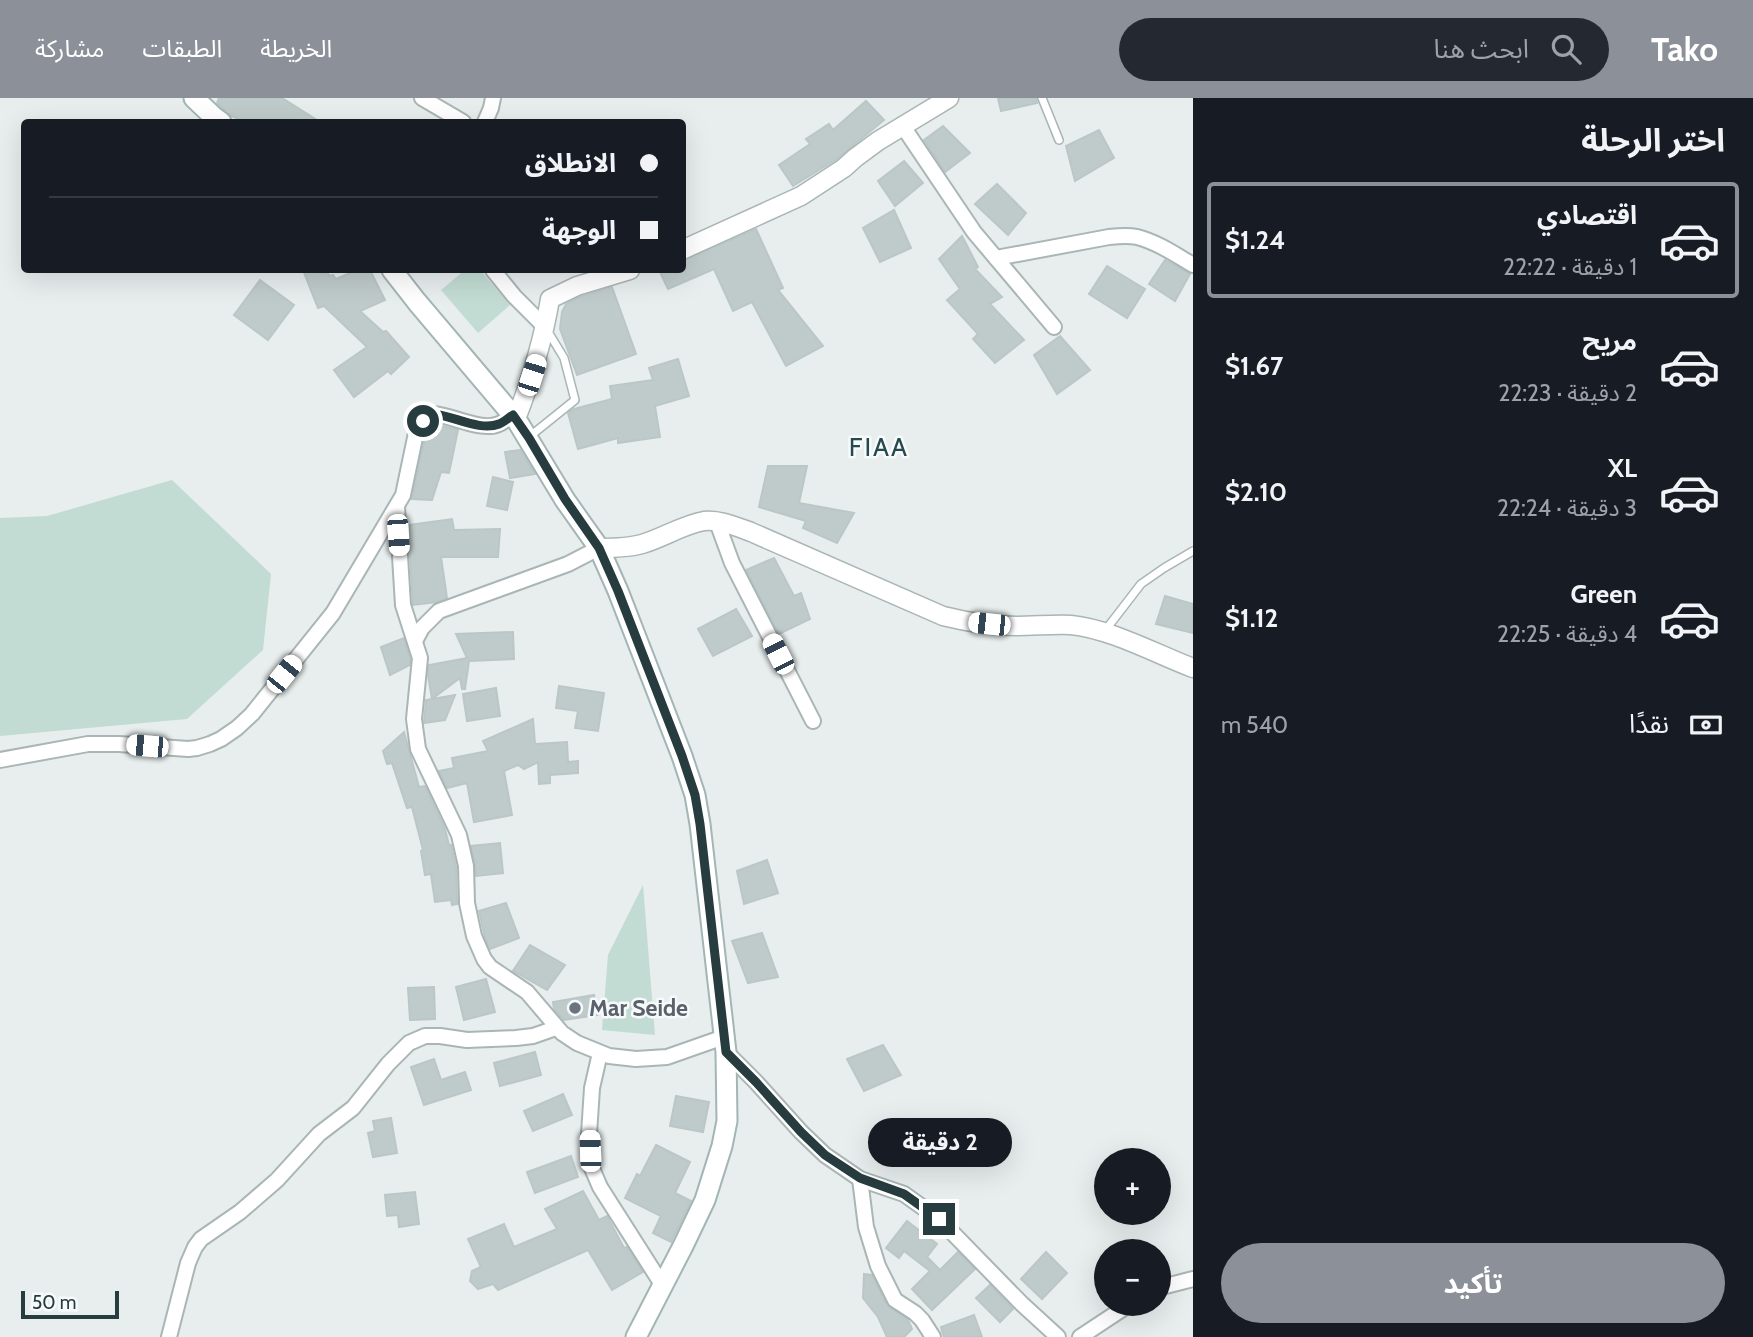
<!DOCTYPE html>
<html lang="ar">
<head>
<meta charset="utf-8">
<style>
  body { margin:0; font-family:Cabin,"Noto Sans Arabic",sans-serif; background:#242831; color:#f1f3f6; direction:rtl; height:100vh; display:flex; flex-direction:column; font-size:26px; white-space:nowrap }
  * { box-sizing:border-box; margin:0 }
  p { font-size:23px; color:#9ea1a6 }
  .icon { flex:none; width:38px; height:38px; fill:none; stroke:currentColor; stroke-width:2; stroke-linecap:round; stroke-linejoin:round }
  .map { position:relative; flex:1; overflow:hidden; direction:ltr }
  .panel { display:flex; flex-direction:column; background:#171b24; width:560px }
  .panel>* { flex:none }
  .banner { position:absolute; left:21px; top:21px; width:665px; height:154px; border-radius:7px; box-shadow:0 7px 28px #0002; direction:rtl; display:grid; align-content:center; height:154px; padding:0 28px; background:#171b24 }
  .buttons { position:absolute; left:1094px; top:1050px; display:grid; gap:14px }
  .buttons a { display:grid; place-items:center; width:77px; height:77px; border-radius:50%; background:#171b24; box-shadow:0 7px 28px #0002; font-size:35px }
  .scale { position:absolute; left:21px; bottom:18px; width:98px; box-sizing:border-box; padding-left:7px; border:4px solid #273c3e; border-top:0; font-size:19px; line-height:24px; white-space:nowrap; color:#273c3e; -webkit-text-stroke:5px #f7fafa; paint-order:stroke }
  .end { position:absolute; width:32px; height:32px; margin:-16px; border:9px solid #273c3e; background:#fff; box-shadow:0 0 0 4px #fff }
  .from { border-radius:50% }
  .bubble { position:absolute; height:49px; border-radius:24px; background:#171b24; box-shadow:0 7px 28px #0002; font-size:23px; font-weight:700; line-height:49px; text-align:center; direction:rtl }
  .car { position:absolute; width:21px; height:42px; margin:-21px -10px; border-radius:9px; box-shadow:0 0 5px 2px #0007; background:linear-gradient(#fff 24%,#345 0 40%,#fff 0 76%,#345 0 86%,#fff 0) }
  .banner b { display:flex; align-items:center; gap:24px; height:66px; font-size:26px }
  .banner b+b { border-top:2px solid #363941 }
  .banner i { width:18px; height:18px; background:#f1f3f6 }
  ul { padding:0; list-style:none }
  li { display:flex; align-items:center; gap:21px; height:116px; margin:0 14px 10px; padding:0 14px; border:4px solid transparent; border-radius:7px }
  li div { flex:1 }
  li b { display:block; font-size:26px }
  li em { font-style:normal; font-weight:700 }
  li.current { border-color:#8c9099 }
  li>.icon { width:63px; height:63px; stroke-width:1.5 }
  h2 { padding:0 28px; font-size:32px; line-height:84px }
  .pay { display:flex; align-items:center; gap:18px; height:77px; padding:0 28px; font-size:26px }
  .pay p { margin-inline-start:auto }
  .action { display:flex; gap:14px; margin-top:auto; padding:14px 28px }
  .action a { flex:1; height:80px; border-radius:42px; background:#8c9099; color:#fff; font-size:28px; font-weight:700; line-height:80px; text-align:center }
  header { display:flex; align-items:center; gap:42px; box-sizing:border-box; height:98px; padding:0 35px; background:#8c9099; color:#fff }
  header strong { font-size:33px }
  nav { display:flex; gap:38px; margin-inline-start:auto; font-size:24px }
  .search { width:490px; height:63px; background:#242831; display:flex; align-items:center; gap:18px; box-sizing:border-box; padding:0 24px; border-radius:38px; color:#9ea1a6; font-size:26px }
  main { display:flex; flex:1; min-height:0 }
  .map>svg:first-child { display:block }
</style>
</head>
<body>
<header>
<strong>Tako</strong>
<div class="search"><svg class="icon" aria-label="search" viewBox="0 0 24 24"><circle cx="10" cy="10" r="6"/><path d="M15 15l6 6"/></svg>ابحث هنا</div>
<nav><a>الخريطة</a><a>الطبقات</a><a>مشاركة</a></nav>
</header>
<main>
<section class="panel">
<h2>اختر الرحلة</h2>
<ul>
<li class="current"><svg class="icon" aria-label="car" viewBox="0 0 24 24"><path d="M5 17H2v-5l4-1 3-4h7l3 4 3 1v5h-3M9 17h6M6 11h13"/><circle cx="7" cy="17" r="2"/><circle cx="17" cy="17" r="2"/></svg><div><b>اقتصادي</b><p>1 دقيقة · 22:22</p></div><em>$1.24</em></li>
<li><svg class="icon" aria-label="car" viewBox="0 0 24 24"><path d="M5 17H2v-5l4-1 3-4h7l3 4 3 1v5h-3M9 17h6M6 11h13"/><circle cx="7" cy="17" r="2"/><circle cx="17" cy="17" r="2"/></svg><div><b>مريح</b><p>2 دقيقة · 22:23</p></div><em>$1.67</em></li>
<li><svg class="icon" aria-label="car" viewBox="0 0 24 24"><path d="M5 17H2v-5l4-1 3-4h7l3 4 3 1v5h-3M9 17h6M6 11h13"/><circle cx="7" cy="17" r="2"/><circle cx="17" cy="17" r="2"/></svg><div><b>XL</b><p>3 دقيقة · 22:24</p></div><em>$2.10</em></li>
<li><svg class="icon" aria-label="car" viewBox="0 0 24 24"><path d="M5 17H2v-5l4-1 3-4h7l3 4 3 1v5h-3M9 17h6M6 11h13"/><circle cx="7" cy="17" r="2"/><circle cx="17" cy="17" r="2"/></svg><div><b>Green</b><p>4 دقيقة · 22:25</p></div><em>$1.12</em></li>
</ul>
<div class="pay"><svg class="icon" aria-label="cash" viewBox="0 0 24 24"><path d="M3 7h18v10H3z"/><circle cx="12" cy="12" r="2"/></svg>نقدًا<p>540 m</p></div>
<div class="action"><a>تأكيد</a></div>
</section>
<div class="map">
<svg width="1193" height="1239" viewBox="0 0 1193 1239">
  <rect width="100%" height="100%" fill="#e7eeed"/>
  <g fill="#c2dcd3">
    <polygon points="465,172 480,172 510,207 478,235 441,192"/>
    <polygon points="172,382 271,476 263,552 187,621 0,638 0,420 47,418"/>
    <polygon points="643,787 655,937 602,932 608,857"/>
  </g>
  <g fill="#bfcbca" stroke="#bac7c6" stroke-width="2">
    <polygon points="219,0 282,0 320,24 246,24 231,18 222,10 217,5"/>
    <polygon points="998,0 1036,0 1037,5 1001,13"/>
    <polygon points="866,3 884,22 837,61 793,88 779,67 810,46 806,41 829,26 833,32"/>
    <polygon points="943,28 970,55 945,74 924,42"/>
    <polygon points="1099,32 1114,60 1075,83 1066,48"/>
    <polygon points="904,63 923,85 895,108 878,83"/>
    <polygon points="997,86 1026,115 1008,137 975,106"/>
    <polygon points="894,112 911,150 880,164 863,130"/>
    <polygon points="756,131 783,190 778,192 823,248 786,268 752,204 733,213 714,171 668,191 659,172 682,172 682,163"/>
    <polygon points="962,138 978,169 975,171 1002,199 990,206 1024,242 995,265 973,241 978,236 947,202 960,191 939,161"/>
    <polygon points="1165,162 1190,176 1175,203 1149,186"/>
    <polygon points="1107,168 1145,191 1127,220 1089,196"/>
    <polygon points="303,172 327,172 329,178 333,177 336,181 357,172 370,172 385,202 360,213 383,234 386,233 409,259 391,276 388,273 354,299 334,272 367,249 324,208 318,210"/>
    <polygon points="260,182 294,207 268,242 234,217"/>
    <polygon points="612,189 636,256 577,277 560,231 562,214 566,206 580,199"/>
    <polygon points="1060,238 1090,272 1057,296 1034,257"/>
    <polygon points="678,261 689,298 655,308 660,339 618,345 618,340 578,351 568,315 574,311 612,301 610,288 653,282 649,270"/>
    <polygon points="435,326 458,332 449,375 441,374 432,402 412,401 425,339 430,330"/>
    <polygon points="520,352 535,376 510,380 505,354"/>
    <polygon points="768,368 807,368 799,405 854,415 837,445 803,430 806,423 759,409"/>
    <polygon points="493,379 513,384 507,412 487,408"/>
    <polygon points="452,421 454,432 500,431 498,459 441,459 447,500 437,504 413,507 408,427"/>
    <polygon points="774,460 794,498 801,495 810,521 779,536 746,472"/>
    <polygon points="1165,498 1193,506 1193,535 1156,526"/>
    <polygon points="736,511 752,538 713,558 698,531"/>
    <polygon points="513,534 514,561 469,563 465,591 462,591 460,580 432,601 455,597 445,622 424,625 426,602 432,601 428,577 429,567 467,560 456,536"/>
    <polygon points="404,540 410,561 410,567 390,577 381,549"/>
    <polygon points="559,588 604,595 598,633 575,630 578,613 556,610"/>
    <polygon points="496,590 500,618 467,623 463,596"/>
    <polygon points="533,621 535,646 567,644 568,664 578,663 578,675 550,677 550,685 539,686 538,664 524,671 518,667 504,673 512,717 474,724 467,685 447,690 439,673 454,670 452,660 488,653 483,643"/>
    <polygon points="404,634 419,689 425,688 445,731 449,747 451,747 456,769 457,806 452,807 451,802 435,804 431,776 425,777 421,753 423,752 412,709 407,710 392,665 387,666 383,653"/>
    <polygon points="500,745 503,775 476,778 475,766 471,748"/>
    <polygon points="767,762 778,795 744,806 737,773"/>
    <polygon points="506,805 519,840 490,851 485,840 479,813"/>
    <polygon points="762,835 778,879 748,885 732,843"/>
    <polygon points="530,847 565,867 547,892 513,873"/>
    <polygon points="486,881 495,914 464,922 456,889"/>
    <polygon points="434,889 435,921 410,922 408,890"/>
    <polygon points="594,897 598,917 564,922 554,911 553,904"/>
    <polygon points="883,947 901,977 864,993 847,961"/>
    <polygon points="535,954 541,977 500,988 494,965"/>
    <polygon points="434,961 441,982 465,974 471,992 424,1007 411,969"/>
    <polygon points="563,996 572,1017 533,1033 524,1013"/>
    <polygon points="676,998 709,1004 703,1034 670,1028"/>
    <polygon points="391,1020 397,1055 373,1059 368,1035 375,1033 373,1023"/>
    <polygon points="656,1047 690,1064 675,1095 691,1103 671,1144 653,1135 661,1118 625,1100 637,1076 640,1078"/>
    <polygon points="571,1058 578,1079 535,1095 527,1074"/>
    <polygon points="583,1093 599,1122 607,1118 624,1150 627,1149 643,1174 612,1192 588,1152 498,1192 493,1186 478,1191 470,1183 472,1173 481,1169 468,1141 504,1126 514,1149 557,1131 545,1111"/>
    <polygon points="415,1094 419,1126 399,1129 398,1117 387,1118 385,1097"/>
    <polygon points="907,1123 937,1146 927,1159 940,1172 958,1154 975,1171 932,1212 912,1191 930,1173 904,1153 899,1160 886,1150"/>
    <polygon points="1046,1154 1067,1175 1042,1201 1021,1181"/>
    <polygon points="864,1176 872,1177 887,1207 908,1222 912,1231 904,1239 887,1239 878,1219 863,1200"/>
    <polygon points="990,1187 1013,1211 1000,1224 976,1200"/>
    <polygon points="974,1217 982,1239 944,1239 941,1229"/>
  </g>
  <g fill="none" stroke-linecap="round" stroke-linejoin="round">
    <g stroke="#aab5b5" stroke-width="10">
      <g id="service">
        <polyline points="1042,0 1059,42"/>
        <polyline points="529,339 575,302 564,260 547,232"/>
        <polyline points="1104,534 1141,486 1164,470 1193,453"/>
      </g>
    </g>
    <g stroke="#aab5b5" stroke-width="18">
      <g id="minor">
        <polyline points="422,0 463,24"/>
        <polyline points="485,24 491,10 493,0"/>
        <polyline points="902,27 974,134 1054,229"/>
        <path d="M996,160L1109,139C1118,138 1128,137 1137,139C1157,144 1176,157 1193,167"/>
        <polyline points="493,172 514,198 545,229"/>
        <polyline points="397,409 403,507 420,560 414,621 418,651 459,737 466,768 467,805 474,838 484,861 490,869 527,894 562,935 577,945 609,958 636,961 667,959 724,939"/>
        <polyline points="717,424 732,465 813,623"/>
        <polyline points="415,543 422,530 439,513 568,466 599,450"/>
        <path d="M0,662L88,646H119L188,651L197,650L210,646L221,641L237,630L252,616L333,515L403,397L416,335L423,323L433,316C452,317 481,334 499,326C504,324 508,320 513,317"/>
        <polyline points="726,954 756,984 801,1034 825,1057 860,1081 904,1096 939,1121 1022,1206 1058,1239"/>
        <polyline points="600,955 592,990 589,1036 591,1068 600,1089 663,1188"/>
        <polyline points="860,1081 866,1129 878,1168 895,1202 915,1215 922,1222 933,1239"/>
        <polyline points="1158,1190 1193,1181"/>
        <polyline points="169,1239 188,1165 195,1149 201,1141 240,1114 277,1082 319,1036 353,1010 388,966 409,945 425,938 440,938 467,942 516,940 533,938 556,930"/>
        <polyline points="1080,1239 1130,1206"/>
      </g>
    </g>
    <g stroke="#aab5b5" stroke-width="21">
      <g id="tertiary">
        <polyline points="682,152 801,98 844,70 855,60 878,43 949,0"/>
        <path d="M516,321C531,282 543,243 550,201L577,188L630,172"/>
        <path d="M599,450C613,450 628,450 642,446C663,440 682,427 704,423C719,421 737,429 751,434L943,518C967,524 992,528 1017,528C1035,528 1054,526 1071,527C1111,531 1156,556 1193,570"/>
      </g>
    </g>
    <g stroke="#a3b5b5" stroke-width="23">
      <g id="secondary">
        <polyline points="194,0 214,19 221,24"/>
        <polyline points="392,172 417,204 516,321 565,402 599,450 618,493 682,658 695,697 700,726 726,954 727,1023 722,1048 705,1102 683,1148 636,1239"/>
      </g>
    </g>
    <use href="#service" stroke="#fff" stroke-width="7"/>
    <use href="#minor" stroke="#fff" stroke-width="14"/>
    <use href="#tertiary" stroke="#fff" stroke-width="18"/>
    <use href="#secondary" stroke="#fff" stroke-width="19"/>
  </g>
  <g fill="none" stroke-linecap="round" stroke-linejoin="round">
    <path stroke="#273c3e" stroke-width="9" d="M423,323L433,316C452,317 480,334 499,326C504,324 508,320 513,317L529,340L565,401L599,450L618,493L682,658L695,697L700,726L726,954L756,984L801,1034L825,1057L860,1080L904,1096L939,1121"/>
  </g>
  <circle fill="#6b7280" stroke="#f7fafa" stroke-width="2.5" cx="575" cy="910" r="7"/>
  <g text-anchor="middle" stroke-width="5" stroke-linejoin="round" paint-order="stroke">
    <g font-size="23" font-weight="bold" fill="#5b616d" stroke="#f7fafa" text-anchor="start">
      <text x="589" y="918">Mar Seide</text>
    </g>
    <g font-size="26" letter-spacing="2" fill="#25494e" stroke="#f7fafa">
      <text x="879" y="358">FIAA</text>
    </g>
  </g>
</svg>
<div class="buttons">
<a>+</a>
<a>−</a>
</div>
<div class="scale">50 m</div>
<i class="end from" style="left:423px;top:323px"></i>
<i class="end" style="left:939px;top:1121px"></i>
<div class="bubble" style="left:868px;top:1020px;width:144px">2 دقيقة</div>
<i class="car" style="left:532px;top:277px;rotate:18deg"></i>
<i class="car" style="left:398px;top:437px;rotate:176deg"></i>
<i class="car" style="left:989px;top:526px;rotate:276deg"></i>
<i class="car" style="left:778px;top:556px;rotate:333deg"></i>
<i class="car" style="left:284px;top:576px;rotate:39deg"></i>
<i class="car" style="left:147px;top:648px;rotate:275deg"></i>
<i class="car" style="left:590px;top:1053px;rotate:358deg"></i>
<div class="banner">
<b><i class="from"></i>الانطلاق</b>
<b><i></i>الوجهة</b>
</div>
</div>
</main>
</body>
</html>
